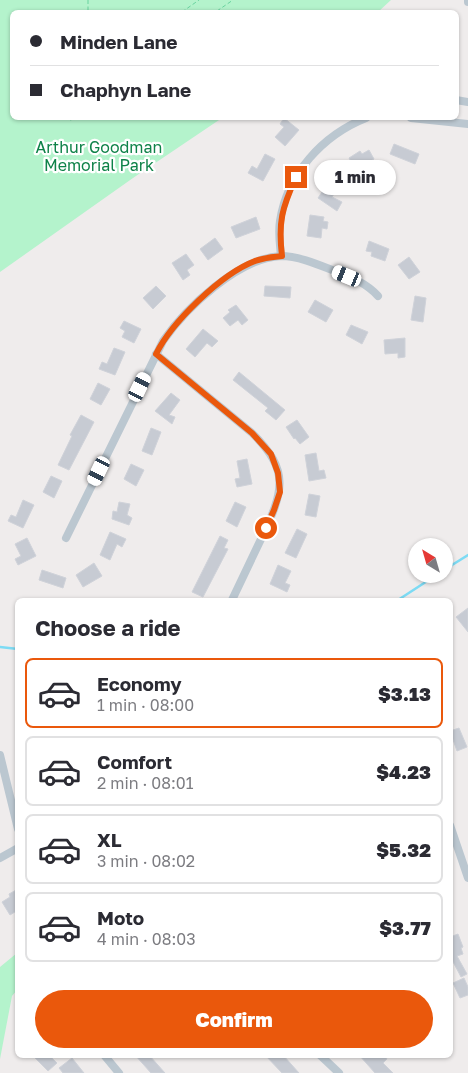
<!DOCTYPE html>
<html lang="en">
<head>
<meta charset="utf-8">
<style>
  body { margin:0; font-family:"Golos Text",sans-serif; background:#f2f2f3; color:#2b2b33; height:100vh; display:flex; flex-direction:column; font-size:19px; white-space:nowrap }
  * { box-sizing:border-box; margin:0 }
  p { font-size:16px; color:#7c7c81 }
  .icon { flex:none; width:28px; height:28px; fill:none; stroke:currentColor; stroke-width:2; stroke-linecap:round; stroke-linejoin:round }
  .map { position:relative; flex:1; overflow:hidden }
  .panel { position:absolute; left:15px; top:598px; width:438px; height:460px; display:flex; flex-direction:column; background:#fff; border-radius:8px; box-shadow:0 1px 4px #0004 }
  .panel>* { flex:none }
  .hud { position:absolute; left:10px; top:10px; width:449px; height:110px; border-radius:8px; box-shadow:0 1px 4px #0004; display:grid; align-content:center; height:110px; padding:0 20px; background:#fff }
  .needle { width:32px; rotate:323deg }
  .tools { position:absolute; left:408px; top:538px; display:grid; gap:10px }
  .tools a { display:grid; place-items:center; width:45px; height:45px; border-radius:50%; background:#fff; box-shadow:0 1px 4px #0004; font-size:25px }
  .end { position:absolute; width:22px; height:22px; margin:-11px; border:6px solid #ea580c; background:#fff; box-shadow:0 0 0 2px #fff }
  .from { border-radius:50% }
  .bubble { position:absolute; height:35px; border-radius:18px; background:#fff; box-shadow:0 1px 4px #0004; font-size:16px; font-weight:800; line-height:35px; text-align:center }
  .car { position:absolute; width:15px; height:30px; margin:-15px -8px; border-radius:6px; box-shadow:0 0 4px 1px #0007; background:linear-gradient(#fff 24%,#345 0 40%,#fff 0 76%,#345 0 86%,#fff 0) }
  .hud b { display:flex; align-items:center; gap:18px; height:48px; font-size:19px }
  .hud b+b { border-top:1px solid #e1e1e2 }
  .hud i { width:12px; height:12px; background:#2b2b33 }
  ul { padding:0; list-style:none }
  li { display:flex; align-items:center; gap:15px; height:70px; margin:0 10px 8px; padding:0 10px; border:2px solid #e1e1e2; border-radius:8px }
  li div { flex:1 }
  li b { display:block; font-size:19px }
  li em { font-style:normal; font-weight:800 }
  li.selected { border-color:#ea580c }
  li>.icon { width:45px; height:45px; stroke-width:1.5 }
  h2 { padding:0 20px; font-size:22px; line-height:60px }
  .primary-button { display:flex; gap:10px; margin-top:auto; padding:10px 20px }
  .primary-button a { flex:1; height:58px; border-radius:30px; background:#ea580c; color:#fff; font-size:20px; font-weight:800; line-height:58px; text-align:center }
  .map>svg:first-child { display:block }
</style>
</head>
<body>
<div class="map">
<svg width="468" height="1073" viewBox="0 0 468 1073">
  <rect width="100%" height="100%" fill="#efecec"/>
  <g fill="#b4f3cc">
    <polygon points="0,0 391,0 378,12 12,12 12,118 222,118 133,178 0,272"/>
    <polygon points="17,953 17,990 12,996 0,1059 0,967"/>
  </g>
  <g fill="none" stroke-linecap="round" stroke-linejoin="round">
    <g stroke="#7ddbf4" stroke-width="2.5">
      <polyline points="444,570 468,555"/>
      <polyline points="398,600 438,574"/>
      <polyline points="0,647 18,649"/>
    </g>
  </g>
  <g fill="#c7cbd3" stroke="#cfd2d9">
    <polygon points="284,118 299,130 285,146 275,137 284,127 280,124"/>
    <polygon points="394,144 419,154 415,164 390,154"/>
    <polygon points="369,150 374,159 356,170 349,158 360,151 362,154"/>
    <polygon points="265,154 275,159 263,181 248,173 252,166 257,169"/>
    <polygon points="332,177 341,183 332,197 342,202 337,211 318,198"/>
    <polygon points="310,215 324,217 323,221 328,222 327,229 322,228 321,238 307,236"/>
    <polygon points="256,217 260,229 236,238 231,227"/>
    <polygon points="215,238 223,249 208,260 200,249"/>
    <polygon points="369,241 389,249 385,261 371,256 372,252 366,251"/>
    <polygon points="186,254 194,265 187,270 190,275 183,280 172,263"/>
    <polygon points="409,257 420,272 409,279 398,265"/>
    <polygon points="156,286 166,296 153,309 143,298"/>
    <polygon points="265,286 291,287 290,298 264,296"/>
    <polygon points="415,296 426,298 423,322 411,320"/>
    <polygon points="315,300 333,310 326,322 308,312"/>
    <polygon points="236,305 248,320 242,325 238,320 230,326 223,318 230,312 228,310"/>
    <polygon points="124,321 141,329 134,343 122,337 125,331 120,328"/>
    <polygon points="351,325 368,332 362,344 346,335"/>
    <polygon points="203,329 218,341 212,347 207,343 195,357 186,349"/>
    <polygon points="405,338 405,357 398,358 398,353 385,354 384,340"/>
    <polygon points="114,348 125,352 115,375 99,369 102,362 107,364"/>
    <polygon points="239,372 285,410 276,420 265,411 268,408 233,380"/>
    <polygon points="98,383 110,389 101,405 90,399"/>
    <polygon points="171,393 180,400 169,415 175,417 172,424 155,411"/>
    <polygon points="81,415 94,422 69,470 58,465 72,436 70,435"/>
    <polygon points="297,420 309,437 300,444 295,438 294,439 286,427"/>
    <polygon points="151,428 161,432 152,455 142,451"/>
    <polygon points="316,453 319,471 324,470 326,478 309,481 305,455"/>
    <polygon points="247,459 252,484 237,487 235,479 240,478 237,461"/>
    <polygon points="131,464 144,470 136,486 124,479"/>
    <polygon points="51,476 62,481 54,498 43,492"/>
    <polygon points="309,494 320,496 316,517 305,515"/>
    <polygon points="23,500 34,505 23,528 8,521 11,515 16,517"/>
    <polygon points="119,502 130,504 127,515 132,518 129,525 112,519 113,511 117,512"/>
    <polygon points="235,502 246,507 237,527 226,521"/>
    <polygon points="297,529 307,534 296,558 285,553"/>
    <polygon points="110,532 126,539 122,547 117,544 110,560 100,555"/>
    <polygon points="220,536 228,540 224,548 228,549 203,597 192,592"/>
    <polygon points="27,538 36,556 18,565 15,559 21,556 15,544"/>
    <polygon points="94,563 102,576 83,587 76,575"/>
    <polygon points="278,565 291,571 285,583 290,585 287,592 270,584"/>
    <polygon points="42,570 66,578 63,588 39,580"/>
    <polygon points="468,608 468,632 456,617"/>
    <polygon points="459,728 467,747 457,751 450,731"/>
    <polygon points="18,889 18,910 10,915 2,902 10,897 9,894"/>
    <polygon points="458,934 463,947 461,948 463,954 457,956 467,974 461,977 450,956 450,937"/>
    <polygon points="464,978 468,987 468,995 460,998 453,983"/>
    <polygon points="32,1055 49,1055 57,1063 48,1071"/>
    <polygon points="135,1055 149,1055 165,1073 151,1073"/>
    <polygon points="265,1055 283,1055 299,1073 282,1073"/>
    <polygon points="359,1055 384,1055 387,1059 383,1063 393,1073 375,1073"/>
    <polygon points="72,1058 84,1073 63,1073 59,1068"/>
  </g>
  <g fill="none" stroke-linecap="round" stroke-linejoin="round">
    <g stroke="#69d39f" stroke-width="1" stroke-dasharray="4 2.5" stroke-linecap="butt">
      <polyline points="88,0 88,12"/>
      <polyline points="217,11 233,0"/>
      <polyline points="182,12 199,0"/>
      <polyline points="70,120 78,118"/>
    </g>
    <g stroke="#bbc7d0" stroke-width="8">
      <polyline points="468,0 468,2"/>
      <polyline points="456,100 468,102"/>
      <polyline points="411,118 468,124"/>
      <path d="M281,256C280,245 278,233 280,221C287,174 323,135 366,118"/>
      <path d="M156,354L252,433C291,471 283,492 262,537C252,558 242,579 232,600"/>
      <path d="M66,538L163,341C186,308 238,258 281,256C298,256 317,264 332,270C350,277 365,282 378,296"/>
      <polyline points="0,755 18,829"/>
      <polyline points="450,825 468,878"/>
      <polyline points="0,858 18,848"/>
      <polyline points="104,1055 119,1073"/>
      <polyline points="320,1055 339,1073"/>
    </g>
  </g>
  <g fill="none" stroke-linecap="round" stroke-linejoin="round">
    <path stroke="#ea580c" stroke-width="6" d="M266,528L274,510L280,492L278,473L271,454L252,433L156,354C172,322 221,274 255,261C263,258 272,257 282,256C278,222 282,208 296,177"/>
  </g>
  <g text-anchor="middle" stroke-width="4.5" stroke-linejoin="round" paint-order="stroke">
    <g font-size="16" fill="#0e8248" stroke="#fff">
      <text x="99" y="153">Arthur Goodman<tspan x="99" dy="18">Memorial Park</tspan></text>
    </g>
  </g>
</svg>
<div class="tools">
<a><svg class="needle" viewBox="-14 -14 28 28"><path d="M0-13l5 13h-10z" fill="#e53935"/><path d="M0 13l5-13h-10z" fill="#7c7c81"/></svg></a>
</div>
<i class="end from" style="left:266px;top:528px"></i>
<i class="end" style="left:296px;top:177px"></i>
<div class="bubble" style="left:314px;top:160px;width:82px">1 min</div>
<i class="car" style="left:347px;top:276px;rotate:292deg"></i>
<i class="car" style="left:140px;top:387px;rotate:26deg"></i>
<i class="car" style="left:99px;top:471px;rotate:206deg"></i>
<div class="hud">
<b><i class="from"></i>Minden Lane</b>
<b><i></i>Chaphyn Lane</b>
</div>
<section class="panel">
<h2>Choose a ride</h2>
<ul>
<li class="selected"><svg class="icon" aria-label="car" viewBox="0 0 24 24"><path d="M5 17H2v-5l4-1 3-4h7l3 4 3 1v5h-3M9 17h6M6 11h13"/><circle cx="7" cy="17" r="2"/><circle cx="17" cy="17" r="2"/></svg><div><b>Economy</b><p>1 min · 08:00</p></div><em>$3.13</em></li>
<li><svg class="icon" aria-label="car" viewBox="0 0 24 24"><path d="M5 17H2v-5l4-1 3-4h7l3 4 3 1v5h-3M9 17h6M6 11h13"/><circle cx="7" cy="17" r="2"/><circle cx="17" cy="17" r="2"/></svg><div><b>Comfort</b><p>2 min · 08:01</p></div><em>$4.23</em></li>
<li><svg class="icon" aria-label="car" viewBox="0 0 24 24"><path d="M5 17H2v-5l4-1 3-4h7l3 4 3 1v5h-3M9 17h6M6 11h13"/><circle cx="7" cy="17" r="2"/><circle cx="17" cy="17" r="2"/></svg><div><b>XL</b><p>3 min · 08:02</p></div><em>$5.32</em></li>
<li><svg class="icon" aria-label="car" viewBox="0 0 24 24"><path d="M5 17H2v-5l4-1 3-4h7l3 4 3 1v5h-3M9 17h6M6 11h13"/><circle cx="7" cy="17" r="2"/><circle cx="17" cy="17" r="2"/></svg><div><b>Moto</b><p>4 min · 08:03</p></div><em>$3.77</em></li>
</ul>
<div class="primary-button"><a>Confirm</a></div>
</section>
</div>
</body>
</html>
